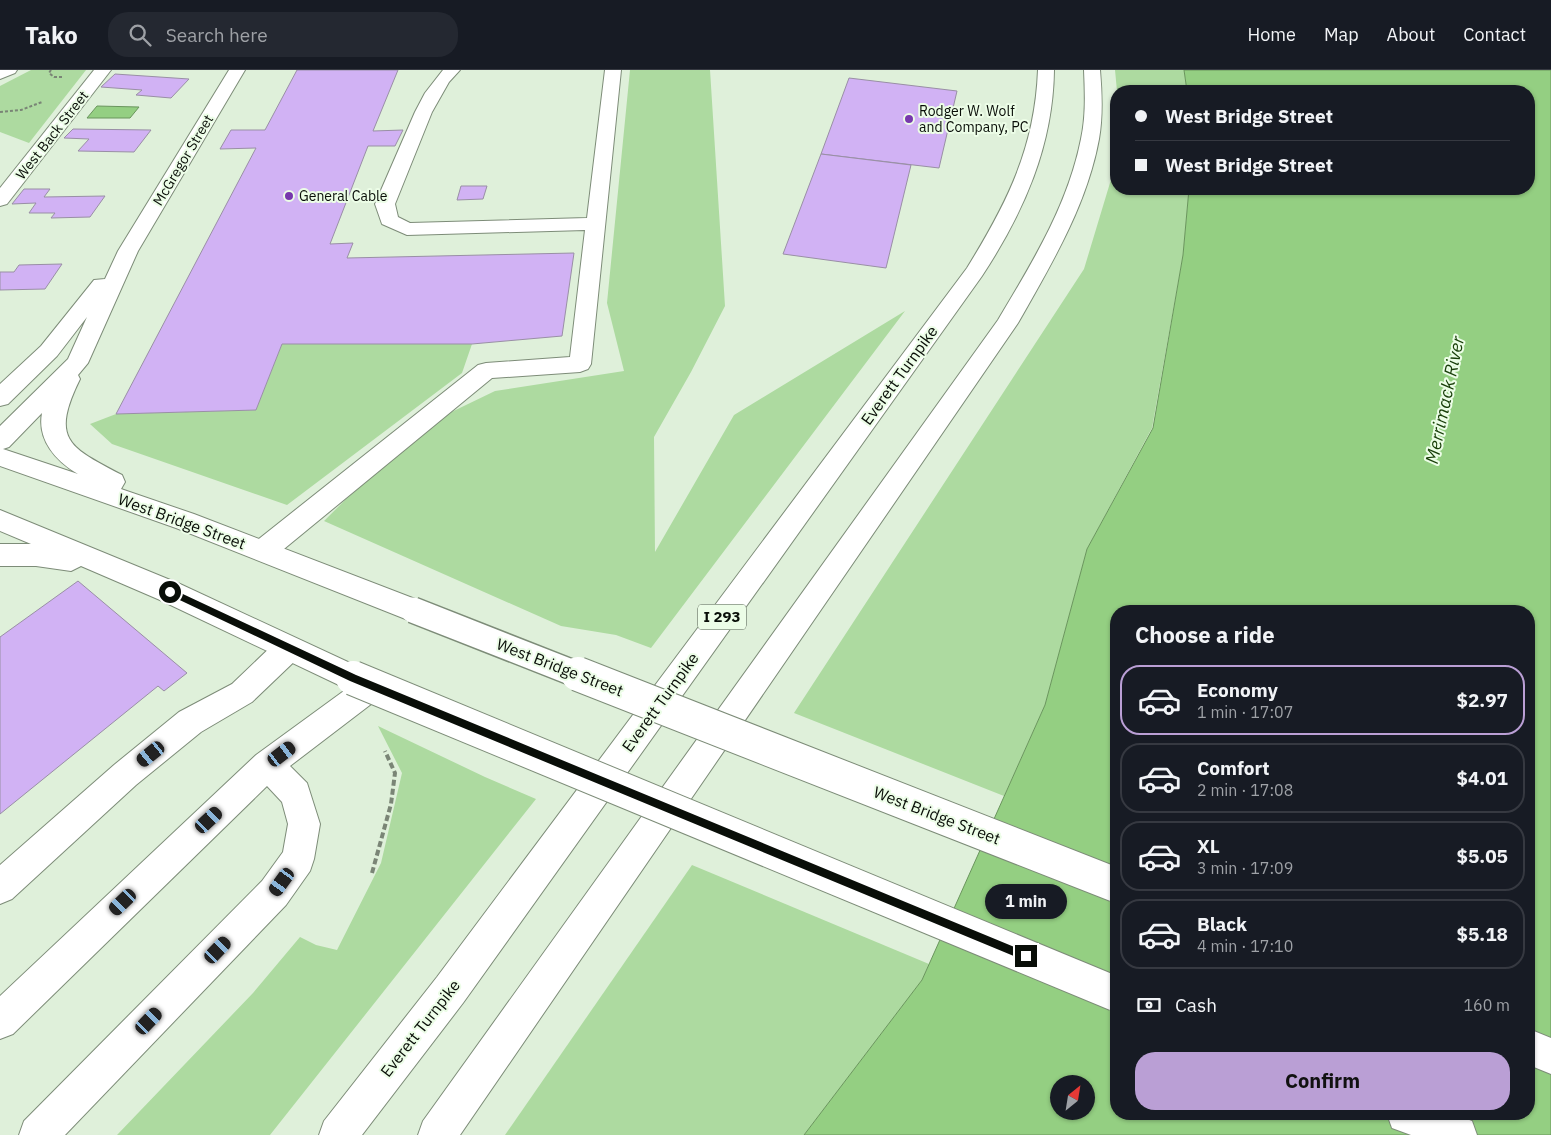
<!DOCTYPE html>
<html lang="en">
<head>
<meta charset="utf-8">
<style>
  body { margin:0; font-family:"IBM Plex Sans",sans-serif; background:#242831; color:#f1f3f6; height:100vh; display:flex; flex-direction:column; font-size:19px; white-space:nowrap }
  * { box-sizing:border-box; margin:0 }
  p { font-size:16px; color:#9ea1a6 }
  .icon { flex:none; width:28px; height:28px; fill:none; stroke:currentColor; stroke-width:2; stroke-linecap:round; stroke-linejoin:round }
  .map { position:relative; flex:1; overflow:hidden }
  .sheet { position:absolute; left:1110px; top:535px; width:425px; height:515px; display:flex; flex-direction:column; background:#171b24; border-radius:20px; box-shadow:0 1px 4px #0004 }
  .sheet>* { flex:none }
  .guide { position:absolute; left:1110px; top:15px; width:425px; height:110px; border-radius:20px; box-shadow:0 1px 4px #0004; display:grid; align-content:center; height:110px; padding:0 25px; background:#171b24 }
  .needle { width:32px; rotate:30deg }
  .tools { position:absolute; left:1050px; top:1005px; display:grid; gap:10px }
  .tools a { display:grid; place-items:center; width:45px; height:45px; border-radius:50%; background:#171b24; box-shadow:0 1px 4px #0004; font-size:25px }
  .end { position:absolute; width:22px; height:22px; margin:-11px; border:6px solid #090e08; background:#fff; box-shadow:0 0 0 2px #fff }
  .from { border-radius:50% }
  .bubble { position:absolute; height:35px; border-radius:18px; background:#171b24; box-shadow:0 1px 4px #0004; font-size:16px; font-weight:700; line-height:35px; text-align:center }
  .car { position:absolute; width:15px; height:30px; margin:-15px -8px; border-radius:6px; box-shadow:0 0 4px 1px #0007; background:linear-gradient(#222 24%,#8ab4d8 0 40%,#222 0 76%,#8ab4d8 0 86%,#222 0) }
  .guide b { display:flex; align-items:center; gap:18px; height:48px; font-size:19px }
  .guide b+b { border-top:1px solid #363941 }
  .guide i { width:12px; height:12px; background:#f1f3f6 }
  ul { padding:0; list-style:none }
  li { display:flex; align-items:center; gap:15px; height:70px; margin:0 10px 8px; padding:0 15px; border:2px solid #363941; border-radius:20px }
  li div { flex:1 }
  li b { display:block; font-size:19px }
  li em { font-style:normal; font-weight:700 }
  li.on { border-color:#ba9fd5 }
  li>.icon { width:45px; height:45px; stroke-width:1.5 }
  h2 { padding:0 25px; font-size:22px; line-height:60px }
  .pay { display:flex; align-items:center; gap:12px; height:55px; padding:0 25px; font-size:19px }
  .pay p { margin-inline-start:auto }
  .action { display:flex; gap:10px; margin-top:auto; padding:10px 25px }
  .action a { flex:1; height:58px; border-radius:20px; background:#ba9fd5; color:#111; font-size:20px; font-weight:700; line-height:58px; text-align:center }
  header { display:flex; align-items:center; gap:30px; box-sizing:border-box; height:70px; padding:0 25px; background:#171b24; border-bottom:1px solid #363941 }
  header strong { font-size:24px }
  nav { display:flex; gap:28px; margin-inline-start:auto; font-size:18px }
  .search { width:350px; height:45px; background:#242831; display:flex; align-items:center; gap:12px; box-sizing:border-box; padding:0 18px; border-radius:20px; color:#9ea1a6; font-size:19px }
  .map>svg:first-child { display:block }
</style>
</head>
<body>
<header>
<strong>Tako</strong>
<div class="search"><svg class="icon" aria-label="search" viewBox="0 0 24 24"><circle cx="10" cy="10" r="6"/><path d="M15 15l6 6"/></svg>Search here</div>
<nav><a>Home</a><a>Map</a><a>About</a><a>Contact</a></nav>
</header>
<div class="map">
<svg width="1551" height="1065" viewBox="0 0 1551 1065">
  <rect width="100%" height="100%" fill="#dff0da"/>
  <g fill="#addaa0">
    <polygon points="31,0 86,0 29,73 0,62 0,16"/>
    <polygon points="630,0 710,0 725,236 691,302 654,367 655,482 734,345 905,241 651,578 616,565 561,556 324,451 345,430 439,348 495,321 624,301 607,233"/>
    <polygon points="1115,0 1184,0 1187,21 1117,21"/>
    <polygon points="1116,93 1116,119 1189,119 1183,185 1152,358 1087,479 1045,635 1004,726 794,643 1084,199"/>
    <polygon points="282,274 472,274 462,303 287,435 112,374 90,354 116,344 256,340"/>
    <polygon points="378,656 485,707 536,729 270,1065 117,1065 253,923 300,867 316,875 337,880 381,793 402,703"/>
    <polygon points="692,795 929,894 922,910 804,1065 505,1065"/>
  </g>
  <g fill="#94cf82" stroke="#6a955d" fill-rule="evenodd">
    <path d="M1184,0H1551V1065H804L922,910L1045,635L1087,479L1153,358L1183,185L1189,119H1529V21H1187ZM1116,541H1529V1044H1116ZM1059,1014H1086V1041H1059Z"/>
    <polygon points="97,36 139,37 130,48 87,48"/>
  </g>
  <g fill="#d1b2f4" stroke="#998fa5">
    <polygon points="297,0 398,0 373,61 403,60 395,76 368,76 330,174 353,173 347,188 574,183 562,266 472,274 282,274 256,340 116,344 256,78 220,79 231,60 265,60"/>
    <polygon points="115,4 189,9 171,28 136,25 142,20 101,17"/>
    <polygon points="849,8 957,21 939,98 821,84"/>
    <polygon points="73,59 151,60 134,82 78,81 89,69 64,68"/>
    <polygon points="821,84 911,95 886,198 783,184"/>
    <polygon points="461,116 487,116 483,129 457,130"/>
    <polygon points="24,119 50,119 44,127 105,126 90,147 51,148 55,143 29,143 36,133 12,134"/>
    <polygon points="62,194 45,219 0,220 0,202 14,202 19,195"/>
    <polygon points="78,511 187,603 164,621 158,616 0,744 0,567"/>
  </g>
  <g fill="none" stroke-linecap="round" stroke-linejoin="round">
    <g stroke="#7d8c78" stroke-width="2">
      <g id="minor">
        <polygon points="0,0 17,0 15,3 0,9"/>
        <polygon points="94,0 111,0 7,134 0,136 0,118"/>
        <polygon points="443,0 460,0 449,12 432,42 395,134 398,147 410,153 587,148 605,0 621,0 591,294 588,299 580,302 492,308 273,488 264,491 255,488 251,480 255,472 478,295 486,293 570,287 585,160 407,165 382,154 375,134 415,42 425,23"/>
        <polygon points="288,567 298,570 302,579 298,588 252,632 201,662 136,715 12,829 0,834 0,795 114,695 179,642 232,614 278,570"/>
        <polygon points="373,603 383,607 388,616 383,625 290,696 307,713 320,754 314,789 310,801 286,835 65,1065 19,1065 24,1051 262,811 283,782 288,754 282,732 267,716 13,964 0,969 0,926 256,685 363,607"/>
      </g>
    </g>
    <g stroke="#7d8c78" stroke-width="2">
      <g id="major">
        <path d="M229,0H245L138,181L88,293L78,305L80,309C50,370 69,377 122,405L125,412L121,419L194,444L423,532L427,540L423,548L413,552L176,458L0,396V356L68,289L87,247L57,286L8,334L0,336V314L41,276L94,210L105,209L118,181ZM42,343C37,370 56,391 78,404L3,379L9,377Z"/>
        <polygon points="0,440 180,514 363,599 368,608 363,617 353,621 343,617 160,530 81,496 71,501 36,496 0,496 0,474 31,474 0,461"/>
        <polygon points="1529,959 1551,968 1551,1004 1529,995"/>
        <polygon points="1387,1044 1453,1044 1472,1051 1477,1065 1411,1065 1392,1058"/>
      </g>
    </g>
    <g stroke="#7d8c78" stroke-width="2">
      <g id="highway">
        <path d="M1038,0H1054C1053,76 1024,142 982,206L463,933L362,1065H319L324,1051L437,907L967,198C1007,133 1035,78 1038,0Z"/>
        <path d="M1084,0H1100C1102,23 1103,46 1099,69C1087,135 1051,195 1018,253L460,1065H418L423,1051L998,250C1032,193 1068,135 1081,69C1086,46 1085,23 1084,0Z"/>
      </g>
    </g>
    <g stroke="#7a8576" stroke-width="2" stroke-dasharray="3 2" stroke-linecap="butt">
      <polyline points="51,0 49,3 54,7 64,7"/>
      <polyline points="0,42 21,40 42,32"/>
    </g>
    <polyline stroke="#7a8576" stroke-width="4" stroke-dasharray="6 3" stroke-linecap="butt" points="372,803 391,734 395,703 385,681"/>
    <use href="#minor" fill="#fff" fill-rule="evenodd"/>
    <use href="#major" fill="#fff" fill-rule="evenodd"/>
    <use href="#highway" fill="#fff" fill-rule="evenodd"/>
    <g stroke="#7d8c78" stroke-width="28" stroke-linecap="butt">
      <polyline id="major-bridge-far1" points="413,540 581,606"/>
    </g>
    <g stroke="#7d8c78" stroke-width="36" stroke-linecap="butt">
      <g id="major-bridge">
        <polyline points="578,604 1116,815"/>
        <polyline points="353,608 1116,924"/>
      </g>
    </g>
    <use href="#major-bridge-far1" stroke="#fff" stroke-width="25"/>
    <use href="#major-bridge" stroke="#fff" stroke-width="34"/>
  </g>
  <polygon fill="#090e08" points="170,518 356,605 1029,883 1031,886 1029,890 1026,891 350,611 167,524 167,519"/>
  <g fill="#7738ad" stroke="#ecfde7" stroke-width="2">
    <circle cx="909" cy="49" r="5"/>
    <circle cx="289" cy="126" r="5"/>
  </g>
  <g text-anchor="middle" stroke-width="4" stroke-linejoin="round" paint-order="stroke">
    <g font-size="14" fill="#090e08" stroke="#ecfde7" text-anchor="start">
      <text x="919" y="46">Rodger W. Wolf<tspan x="919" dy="16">and Company, PC</tspan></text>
      <text x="299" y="131">General Cable</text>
    </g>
    <g font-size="14" fill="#090e08" stroke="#ecfde7">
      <text transform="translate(52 65) rotate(-52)" y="5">West Back Street</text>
      <text transform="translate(183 90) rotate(-59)" y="5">McGregor Street</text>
    </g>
    <rect fill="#ecfde7" stroke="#4d564b" stroke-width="1" x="698" y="534.5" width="48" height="25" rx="4"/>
    <g font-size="15" font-weight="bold" fill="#090e08">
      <text x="722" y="552">I 293</text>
    </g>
    <g font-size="16" fill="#090e08" stroke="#ecfde7">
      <text transform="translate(899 305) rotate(-54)" y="6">Everett Turnpike</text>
      <text transform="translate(182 451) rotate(20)" y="6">West Bridge Street</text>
      <text transform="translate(560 597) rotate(21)" y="6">West Bridge Street</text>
      <text transform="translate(660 632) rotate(-54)" y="6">Everett Turnpike</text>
      <text transform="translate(937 745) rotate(21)" y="6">West Bridge Street</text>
      <text transform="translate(420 958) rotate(-52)" y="6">Everett Turnpike</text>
    </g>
    <g font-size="18" font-style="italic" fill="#173d08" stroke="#ecfde7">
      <text transform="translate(1445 330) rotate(-78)" y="6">Merrimack River</text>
    </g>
  </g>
</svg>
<div class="tools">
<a><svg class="needle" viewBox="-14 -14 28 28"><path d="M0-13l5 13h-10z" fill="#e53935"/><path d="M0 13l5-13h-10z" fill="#9ea1a6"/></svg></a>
</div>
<i class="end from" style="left:170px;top:522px"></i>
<i class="end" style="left:1026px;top:886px"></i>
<div class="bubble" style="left:985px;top:814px;width:82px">1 min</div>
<i class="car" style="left:151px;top:684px;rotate:231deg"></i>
<i class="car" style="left:282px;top:684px;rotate:53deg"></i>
<i class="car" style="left:209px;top:750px;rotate:47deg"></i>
<i class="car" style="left:282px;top:812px;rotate:216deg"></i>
<i class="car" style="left:123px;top:832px;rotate:226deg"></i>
<i class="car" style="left:218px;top:880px;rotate:44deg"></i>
<i class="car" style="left:149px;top:951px;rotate:44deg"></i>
<div class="guide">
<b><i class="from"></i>West Bridge Street</b>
<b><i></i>West Bridge Street</b>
</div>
<section class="sheet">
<h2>Choose a ride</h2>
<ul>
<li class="on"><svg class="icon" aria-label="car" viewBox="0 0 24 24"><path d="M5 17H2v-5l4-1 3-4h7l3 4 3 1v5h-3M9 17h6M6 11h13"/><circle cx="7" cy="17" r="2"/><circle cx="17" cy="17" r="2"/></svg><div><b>Economy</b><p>1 min · 17:07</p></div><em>$2.97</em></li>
<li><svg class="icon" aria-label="car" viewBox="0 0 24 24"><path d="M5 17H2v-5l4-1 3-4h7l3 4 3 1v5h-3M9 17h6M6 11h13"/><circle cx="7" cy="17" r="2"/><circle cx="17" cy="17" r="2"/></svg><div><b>Comfort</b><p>2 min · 17:08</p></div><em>$4.01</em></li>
<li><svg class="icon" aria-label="car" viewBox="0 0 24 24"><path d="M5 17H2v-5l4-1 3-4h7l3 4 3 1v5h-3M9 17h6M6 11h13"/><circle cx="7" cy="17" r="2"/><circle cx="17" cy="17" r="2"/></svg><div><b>XL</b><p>3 min · 17:09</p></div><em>$5.05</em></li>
<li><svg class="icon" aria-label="car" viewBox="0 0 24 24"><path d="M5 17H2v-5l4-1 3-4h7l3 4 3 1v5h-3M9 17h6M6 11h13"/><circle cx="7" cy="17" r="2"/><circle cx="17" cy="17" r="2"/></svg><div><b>Black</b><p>4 min · 17:10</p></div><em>$5.18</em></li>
</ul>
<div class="pay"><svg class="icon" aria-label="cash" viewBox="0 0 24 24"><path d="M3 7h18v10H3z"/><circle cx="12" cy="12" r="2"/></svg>Cash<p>160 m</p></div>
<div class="action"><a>Confirm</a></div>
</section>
</div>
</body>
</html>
